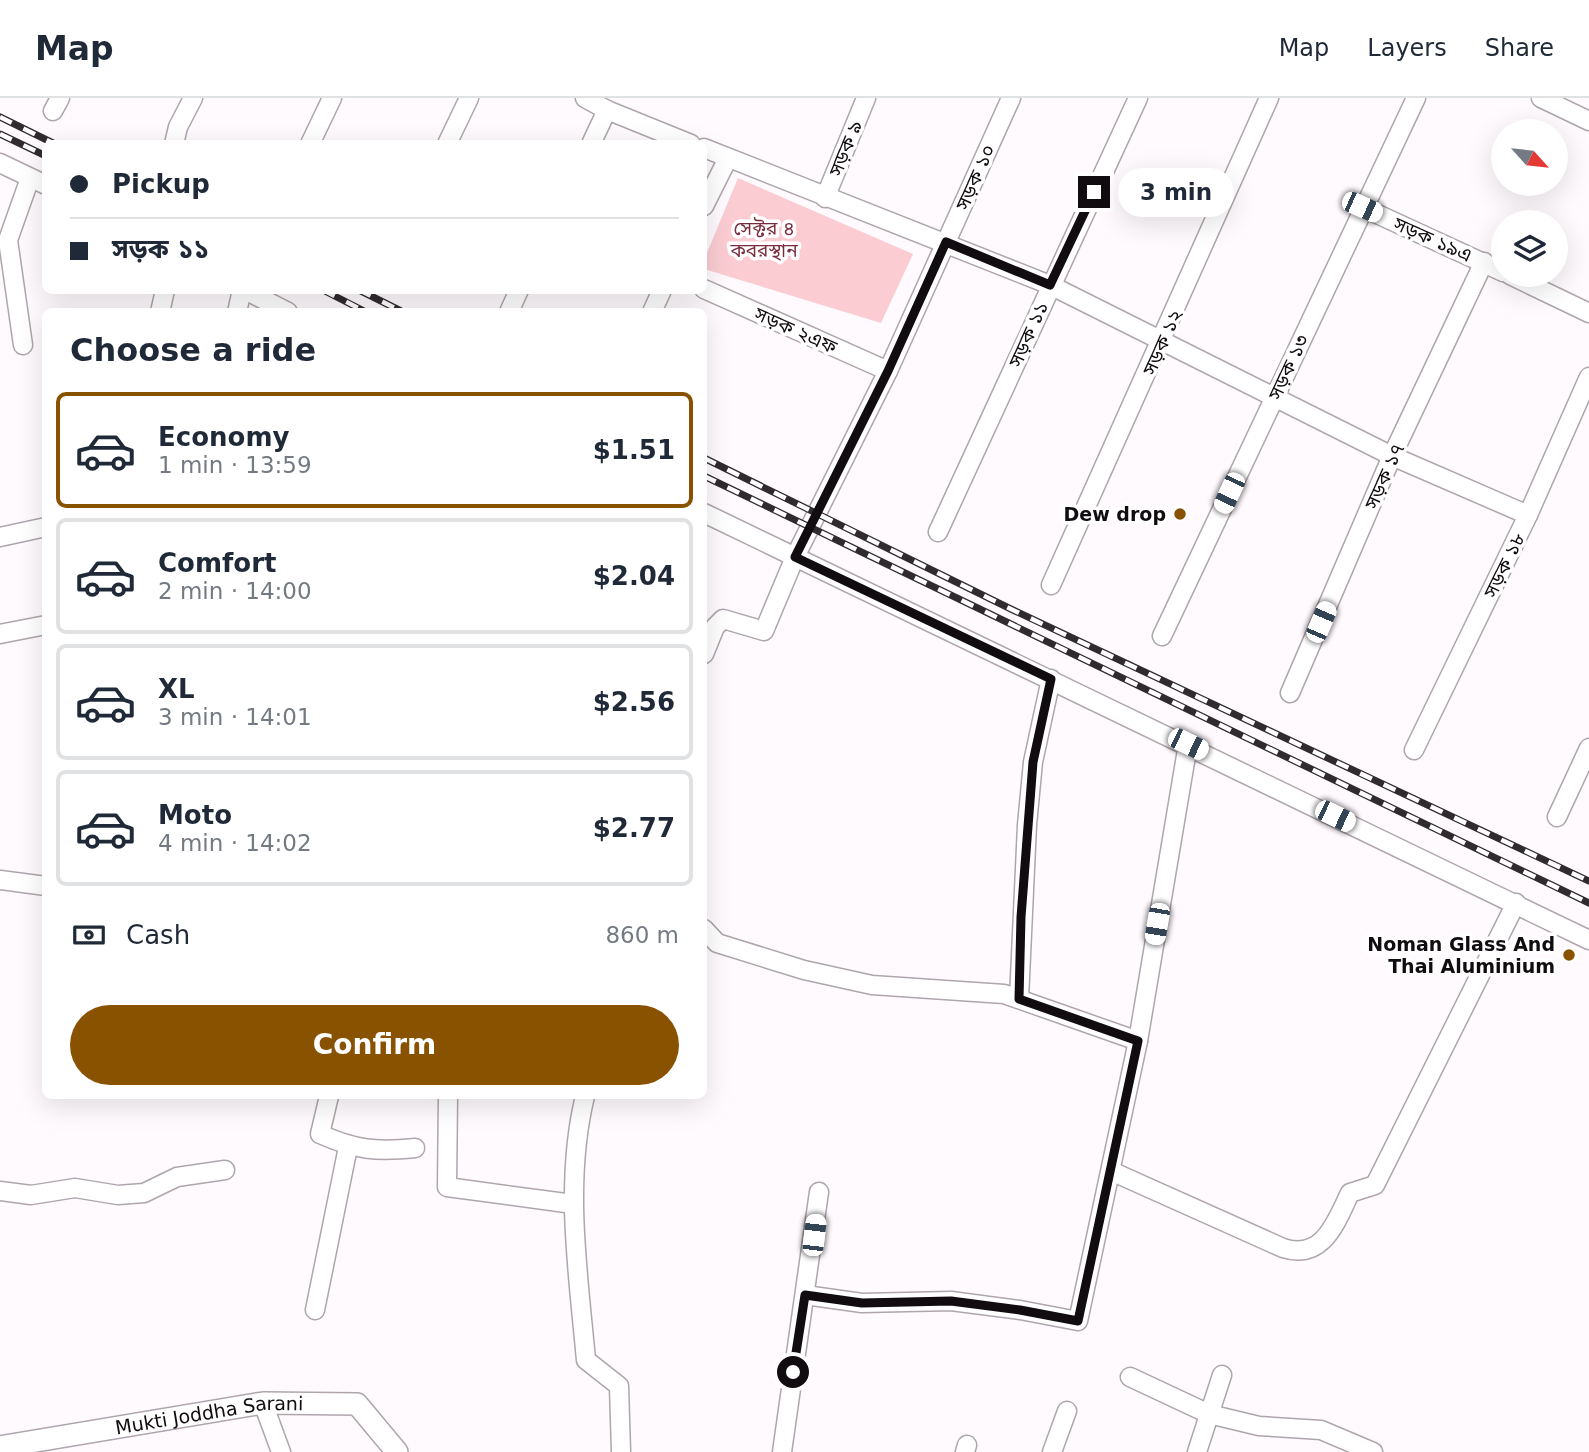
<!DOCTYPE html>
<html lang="en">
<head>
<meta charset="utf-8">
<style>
  body { margin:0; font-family:"DejaVu Sans","Noto Sans Bengali",sans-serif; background:#f2f2f3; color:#1f2937; height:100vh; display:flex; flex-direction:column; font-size:26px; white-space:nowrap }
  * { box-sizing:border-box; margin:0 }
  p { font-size:23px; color:#747a83 }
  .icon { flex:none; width:38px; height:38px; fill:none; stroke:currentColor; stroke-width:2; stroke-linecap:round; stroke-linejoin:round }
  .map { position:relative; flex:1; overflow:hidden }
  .side { position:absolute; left:42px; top:210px; width:665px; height:791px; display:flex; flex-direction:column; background:#fff; border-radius:10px; box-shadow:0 7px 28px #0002 }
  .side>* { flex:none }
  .hud { position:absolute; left:42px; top:42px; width:665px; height:154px; border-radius:10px; box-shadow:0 7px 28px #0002; display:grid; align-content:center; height:154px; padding:0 28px; background:#fff }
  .needle { width:46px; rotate:117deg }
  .tools { position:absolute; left:1491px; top:21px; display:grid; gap:14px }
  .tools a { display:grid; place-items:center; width:77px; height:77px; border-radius:50%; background:#fff; box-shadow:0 7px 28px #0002; font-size:35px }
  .end { position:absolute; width:32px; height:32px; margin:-16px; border:9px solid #100c0f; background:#fff; box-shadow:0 0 0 4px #fff }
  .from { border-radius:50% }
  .bubble { position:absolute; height:49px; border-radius:24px; background:#fff; box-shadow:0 7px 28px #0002; font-size:23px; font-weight:800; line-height:49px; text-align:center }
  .car { position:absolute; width:21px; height:42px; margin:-21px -10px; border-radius:9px; box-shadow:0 0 5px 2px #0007; background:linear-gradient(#fff 24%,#345 0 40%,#fff 0 76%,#345 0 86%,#fff 0) }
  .hud b { display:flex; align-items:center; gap:24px; height:66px; font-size:26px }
  .hud b+b { border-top:2px solid #e0e1e3 }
  .hud i { width:18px; height:18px; background:#1f2937 }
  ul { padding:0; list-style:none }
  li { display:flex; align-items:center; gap:21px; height:116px; margin:0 14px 10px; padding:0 14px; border:4px solid #e0e1e3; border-radius:10px }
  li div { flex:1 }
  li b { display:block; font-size:26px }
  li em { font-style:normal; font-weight:800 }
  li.active { border-color:#885201 }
  li>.icon { width:63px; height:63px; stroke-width:1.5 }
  h2 { padding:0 28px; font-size:32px; line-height:84px }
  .pay { display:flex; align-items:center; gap:18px; height:77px; padding:0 28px; font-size:26px }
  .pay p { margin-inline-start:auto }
  .cta { display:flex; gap:14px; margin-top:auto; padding:14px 28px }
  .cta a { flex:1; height:80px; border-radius:42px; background:#885201; color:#fff; font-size:28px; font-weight:800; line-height:80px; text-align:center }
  header { display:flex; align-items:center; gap:42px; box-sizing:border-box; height:98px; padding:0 35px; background:#fff; border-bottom:2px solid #e0e1e3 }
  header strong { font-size:33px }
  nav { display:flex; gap:38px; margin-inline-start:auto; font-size:24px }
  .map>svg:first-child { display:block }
</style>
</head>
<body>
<header>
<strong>Map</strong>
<nav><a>Map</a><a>Layers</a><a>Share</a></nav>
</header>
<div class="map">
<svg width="1589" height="1354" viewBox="0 0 1589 1354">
  <rect width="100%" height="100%" fill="#fffafe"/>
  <polygon fill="#fbcdd3" points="738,80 913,156 881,225 704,171 704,162"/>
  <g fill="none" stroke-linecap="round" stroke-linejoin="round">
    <g stroke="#afa5ad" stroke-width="21">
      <g id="minor">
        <polyline points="585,0 607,12 691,46"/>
        <polyline points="1541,0 1589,23"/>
        <polyline points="53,13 60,0"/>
        <polyline points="174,46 178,29 193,0"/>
        <polyline points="310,46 332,0"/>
        <polyline points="447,46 469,0"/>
        <polyline points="591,46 607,12"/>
        <polyline points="704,50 1050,187 1392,358 1528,417"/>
        <polyline points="0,65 46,87"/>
        <polyline points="825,100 866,0"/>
        <polyline points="704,108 728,60"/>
        <polyline points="1362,109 1503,174"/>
        <polyline points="1510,177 1589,215"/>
        <polyline points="704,191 888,273"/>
        <polyline points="245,192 288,214"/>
        <polyline points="160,214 165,192"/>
        <polyline points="237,214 242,192"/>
        <polyline points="509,214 519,192"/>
        <polyline points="652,214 662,192"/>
        <polyline points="23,247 8,142 30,80"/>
        <polyline points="704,415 1589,842"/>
        <polyline points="938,434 1138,0"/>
        <polyline points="0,439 46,429"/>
        <polyline points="1051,487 1269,0"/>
        <polyline points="0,536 46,527"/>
        <polyline points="1162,538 1416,0"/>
        <polyline points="704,556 715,529 723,521 764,533 795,459 888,273 1011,0"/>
        <polyline points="1290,595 1392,358 1484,164"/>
        <polyline points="1414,652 1528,417 1589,279"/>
        <polyline points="1557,719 1589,650"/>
        <polyline points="0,782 46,788"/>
        <polyline points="704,831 717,845 804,872 872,887 1004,896 1138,943 1078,1223 1020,1212 951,1203 862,1205 805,1197"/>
        <polyline points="1019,901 1027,727 1033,664 1051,581"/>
        <polyline points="1138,943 1188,646"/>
        <path d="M329,998L320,1036C356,1052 376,1054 415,1050"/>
        <polyline points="448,998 447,1089 573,1106"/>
        <path d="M585,998C564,1084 578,1174 586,1262L619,1288L621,1354"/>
        <path d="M1111,1073L1283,1150C1323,1163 1336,1124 1350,1095L1375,1087L1516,805"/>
        <polyline points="0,1093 31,1097 75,1090 118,1097 144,1095 177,1079 225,1072"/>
        <polyline points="315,1212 348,1049"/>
        <polyline points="1130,1279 1209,1316 1259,1328 1321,1332 1373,1354"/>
        <polyline points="263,1305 281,1354"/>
        <polyline points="782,1354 819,1094"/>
        <polyline points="965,1354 967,1347"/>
        <polyline points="1052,1354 1067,1313"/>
        <polyline points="1197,1354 1222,1277"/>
      </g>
    </g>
    <g stroke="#afa5ad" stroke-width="24">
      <g id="tertiary">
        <path id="s1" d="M0,1349L263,1305L357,1306L397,1354"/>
      </g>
    </g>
    <use href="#minor" stroke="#fff" stroke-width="18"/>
    <use href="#tertiary" stroke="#fff" stroke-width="21"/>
    <g stroke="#302b2f" stroke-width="7">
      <g id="rail">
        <polyline points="0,19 55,46"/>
        <polyline points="0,36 46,58"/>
        <polyline points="323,192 366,214"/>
        <polyline points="359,192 403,214"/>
        <polyline points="704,360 1015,513 1589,783"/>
        <polyline points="704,378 1589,805"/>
      </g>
    </g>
    <use href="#rail" stroke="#fff" stroke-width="4.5" stroke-dasharray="13" stroke-linecap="butt"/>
  </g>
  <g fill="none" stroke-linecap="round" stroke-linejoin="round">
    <polyline stroke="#100c0f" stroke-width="9" points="793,1274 805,1197 862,1205 951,1203 1020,1212 1078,1223 1138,943 1019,901 1021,819 1033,664 1051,581 795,459 888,273 946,144 1050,187 1094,94"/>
  </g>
  <g fill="#885201" stroke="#fff" stroke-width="2.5">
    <circle cx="1180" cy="416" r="7"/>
    <circle cx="1569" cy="857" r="7"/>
  </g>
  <g text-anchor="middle" stroke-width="7" stroke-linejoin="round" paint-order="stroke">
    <g font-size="19" fill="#100c0f" stroke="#fff">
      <text transform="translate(845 50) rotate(-68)" y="7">সড়ক ৯</text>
      <text transform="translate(975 79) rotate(-66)" y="7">সড়ক ১০</text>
      <text transform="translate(1433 141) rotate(24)" y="7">সড়ক ১৯এ</text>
      <text transform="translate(796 232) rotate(24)" y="7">সড়ক ২এফ</text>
      <text transform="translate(1028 236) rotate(-66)" y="7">সড়ক ১১</text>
      <text transform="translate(1162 244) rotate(-66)" y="7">সড়ক ১২</text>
      <text transform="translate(1288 269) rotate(-65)" y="7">সড়ক ১৩</text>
      <text transform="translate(1384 378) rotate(-66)" y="7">সড়ক ১৭</text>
      <text transform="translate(1504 467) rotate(-64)" y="7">সড়ক ১৮</text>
      <text dy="7" stroke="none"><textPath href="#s1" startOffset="212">Mukti Joddha Sarani</textPath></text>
    </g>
    <g font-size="19" fill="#772b3c" stroke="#fff">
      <text x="764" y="137">সেক্টর ৪<tspan x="764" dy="22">কবরস্থান</tspan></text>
    </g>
    <g font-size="19" font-weight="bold" fill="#100c0f" stroke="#fff" text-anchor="end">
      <text x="1166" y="423">Dew drop</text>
      <text x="1555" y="853">Noman Glass And<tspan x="1555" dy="22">Thai Aluminium</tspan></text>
    </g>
  </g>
</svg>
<div class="tools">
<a><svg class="needle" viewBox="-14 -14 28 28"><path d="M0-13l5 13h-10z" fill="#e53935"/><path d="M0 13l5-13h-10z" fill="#747a83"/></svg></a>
<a><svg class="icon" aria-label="layers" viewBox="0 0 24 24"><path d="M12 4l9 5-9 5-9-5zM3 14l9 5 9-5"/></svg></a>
</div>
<i class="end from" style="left:793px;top:1274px"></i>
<i class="end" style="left:1094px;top:94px"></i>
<div class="bubble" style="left:1118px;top:70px;width:116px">3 min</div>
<i class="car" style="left:1362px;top:109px;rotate:114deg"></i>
<i class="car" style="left:1229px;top:395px;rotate:205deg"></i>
<i class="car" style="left:1321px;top:524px;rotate:23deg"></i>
<i class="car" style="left:1188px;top:646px;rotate:116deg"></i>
<i class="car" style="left:1335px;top:718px;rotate:116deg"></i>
<i class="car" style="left:1157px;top:826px;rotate:190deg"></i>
<i class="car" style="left:814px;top:1137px;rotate:7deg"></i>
<div class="hud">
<b><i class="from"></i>Pickup</b>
<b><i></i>সড়ক ১১</b>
</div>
<section class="side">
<h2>Choose a ride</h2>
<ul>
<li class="active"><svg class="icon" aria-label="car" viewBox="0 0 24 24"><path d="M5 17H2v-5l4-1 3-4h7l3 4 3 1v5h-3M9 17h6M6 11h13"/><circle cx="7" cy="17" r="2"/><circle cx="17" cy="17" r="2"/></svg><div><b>Economy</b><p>1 min · 13:59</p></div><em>$1.51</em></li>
<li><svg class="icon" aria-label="car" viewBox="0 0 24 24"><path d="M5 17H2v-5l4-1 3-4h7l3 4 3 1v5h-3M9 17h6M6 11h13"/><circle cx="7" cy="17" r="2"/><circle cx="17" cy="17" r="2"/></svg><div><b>Comfort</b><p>2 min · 14:00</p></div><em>$2.04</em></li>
<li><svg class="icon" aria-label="car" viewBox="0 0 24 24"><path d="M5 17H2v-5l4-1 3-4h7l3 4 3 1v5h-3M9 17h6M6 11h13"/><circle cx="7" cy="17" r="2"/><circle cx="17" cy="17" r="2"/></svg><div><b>XL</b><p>3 min · 14:01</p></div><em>$2.56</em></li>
<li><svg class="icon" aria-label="car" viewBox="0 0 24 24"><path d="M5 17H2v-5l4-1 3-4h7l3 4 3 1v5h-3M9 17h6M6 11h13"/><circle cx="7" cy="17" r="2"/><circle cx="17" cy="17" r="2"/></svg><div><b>Moto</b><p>4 min · 14:02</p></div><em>$2.77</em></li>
</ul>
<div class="pay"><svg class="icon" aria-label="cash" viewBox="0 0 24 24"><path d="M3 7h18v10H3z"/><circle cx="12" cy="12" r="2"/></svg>Cash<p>860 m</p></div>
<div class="cta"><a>Confirm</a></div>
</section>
</div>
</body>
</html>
